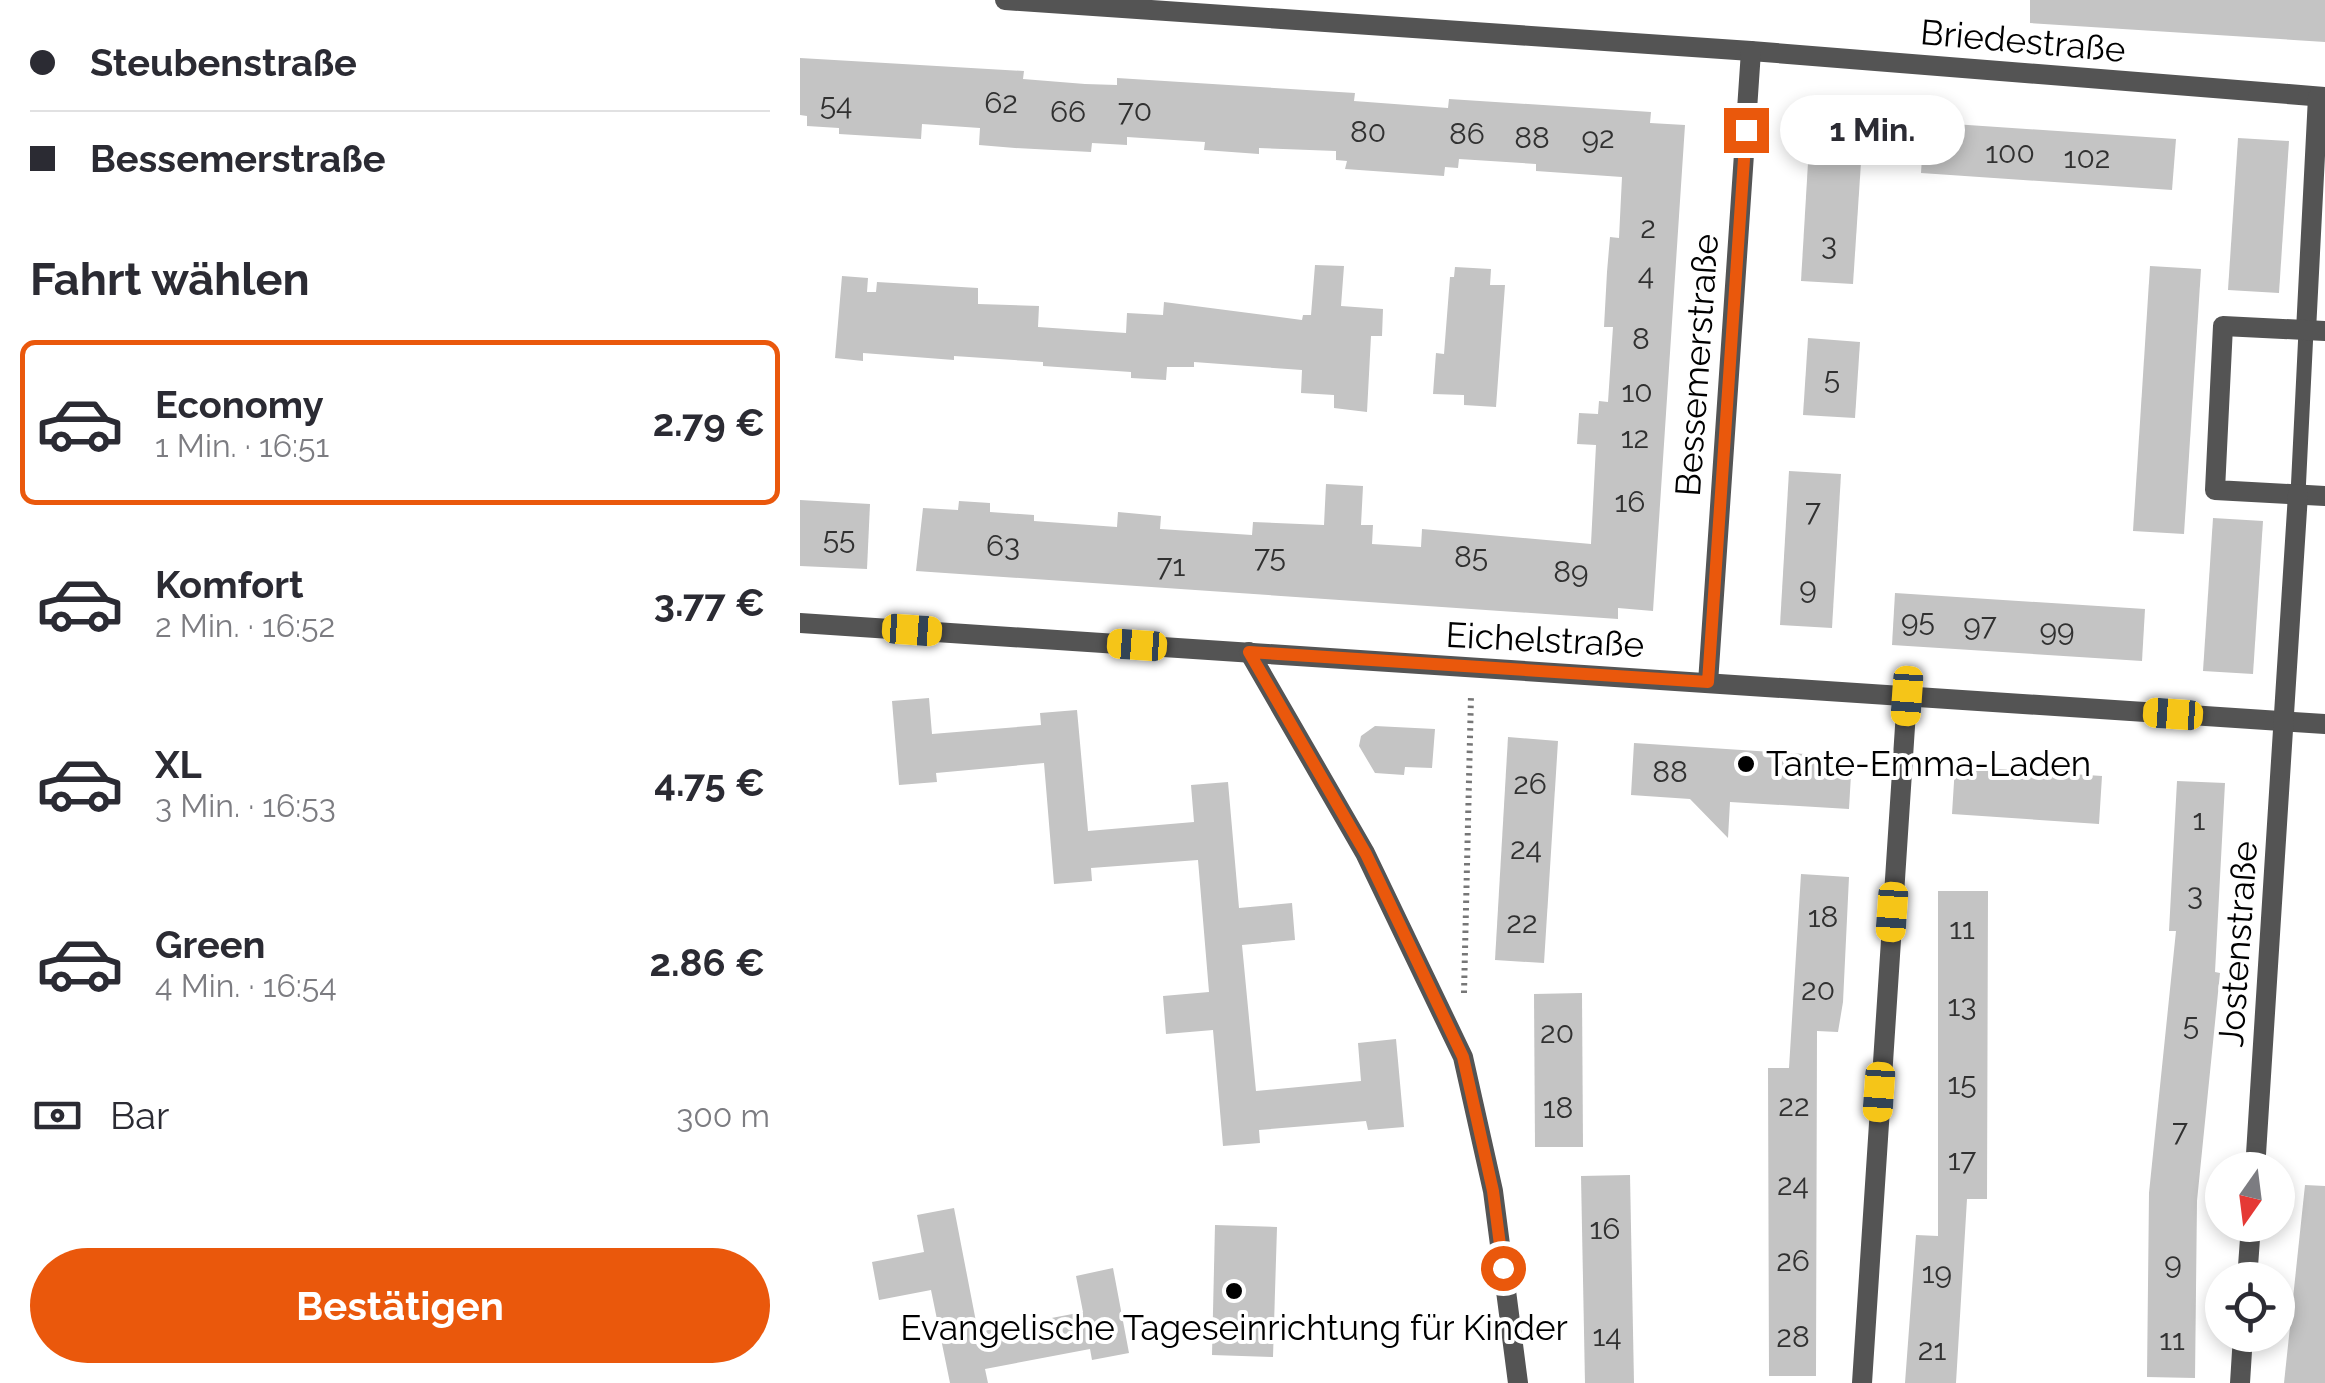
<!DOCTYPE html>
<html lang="de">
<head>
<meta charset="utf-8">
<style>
  body { margin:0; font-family:Raleway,sans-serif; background:#f7f7f7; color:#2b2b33; height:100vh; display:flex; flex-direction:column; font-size:38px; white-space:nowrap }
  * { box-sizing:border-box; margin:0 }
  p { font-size:32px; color:#7c7c81 }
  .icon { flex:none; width:55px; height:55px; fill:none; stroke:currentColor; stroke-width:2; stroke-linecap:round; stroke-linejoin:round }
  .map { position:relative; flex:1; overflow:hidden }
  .side { display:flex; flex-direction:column; background:#fff; width:800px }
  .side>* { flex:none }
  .banner { display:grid; align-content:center; height:220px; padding:0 30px; background:#fff }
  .needle { width:65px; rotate:194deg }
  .tools { position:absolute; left:1405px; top:1152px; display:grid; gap:20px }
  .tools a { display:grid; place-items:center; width:90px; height:90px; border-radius:50%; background:#fff; box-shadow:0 5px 15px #0003; font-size:50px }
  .end { position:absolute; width:45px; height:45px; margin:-22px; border:12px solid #ea580c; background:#fff; box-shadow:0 0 0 5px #fff }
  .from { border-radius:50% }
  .bubble { position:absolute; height:70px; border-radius:35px; background:#fff; box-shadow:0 5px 15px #0003; font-size:32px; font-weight:700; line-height:70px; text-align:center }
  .car { position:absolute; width:30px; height:60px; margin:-30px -15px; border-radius:12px; box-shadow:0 0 8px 2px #0007; background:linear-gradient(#f5c518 24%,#345 0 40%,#f5c518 0 76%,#345 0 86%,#f5c518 0) }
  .banner b { display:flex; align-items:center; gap:35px; height:95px; font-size:38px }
  .banner b+b { border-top:2px solid #e1e1e2 }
  .banner i { width:25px; height:25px; background:#2b2b33 }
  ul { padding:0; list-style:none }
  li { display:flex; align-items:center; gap:30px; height:165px; margin:0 20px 15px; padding:0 10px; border:5px solid transparent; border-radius:15px }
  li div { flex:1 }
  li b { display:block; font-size:38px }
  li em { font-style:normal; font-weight:700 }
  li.current { border-color:#ea580c }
  li>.icon { width:90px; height:90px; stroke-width:1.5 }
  h2 { padding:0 30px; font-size:45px; line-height:120px }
  .pay { display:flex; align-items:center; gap:25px; height:110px; padding:0 30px; font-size:38px }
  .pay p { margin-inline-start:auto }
  .action { display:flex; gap:20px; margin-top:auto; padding:20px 30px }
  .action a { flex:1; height:115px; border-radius:60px; background:#ea580c; color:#fff; font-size:40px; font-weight:700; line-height:115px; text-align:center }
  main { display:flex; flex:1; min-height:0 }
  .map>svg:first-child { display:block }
</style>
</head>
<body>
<main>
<section class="side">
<div class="banner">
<b><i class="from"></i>Steubenstraße</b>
<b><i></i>Bessemerstraße</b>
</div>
<h2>Fahrt wählen</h2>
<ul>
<li class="current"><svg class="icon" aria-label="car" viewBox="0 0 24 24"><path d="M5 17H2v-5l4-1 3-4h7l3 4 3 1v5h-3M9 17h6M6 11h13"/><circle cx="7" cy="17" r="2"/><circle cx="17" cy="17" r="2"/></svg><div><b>Economy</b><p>1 Min. · 16:51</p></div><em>2.79 €</em></li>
<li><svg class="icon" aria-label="car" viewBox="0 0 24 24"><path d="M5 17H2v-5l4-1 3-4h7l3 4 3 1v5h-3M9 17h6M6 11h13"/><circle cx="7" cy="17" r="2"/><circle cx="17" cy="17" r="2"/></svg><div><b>Komfort</b><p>2 Min. · 16:52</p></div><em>3.77 €</em></li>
<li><svg class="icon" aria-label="car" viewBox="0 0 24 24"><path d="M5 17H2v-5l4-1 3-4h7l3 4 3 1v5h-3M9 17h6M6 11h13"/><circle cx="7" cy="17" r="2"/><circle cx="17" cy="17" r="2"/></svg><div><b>XL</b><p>3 Min. · 16:53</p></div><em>4.75 €</em></li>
<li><svg class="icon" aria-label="car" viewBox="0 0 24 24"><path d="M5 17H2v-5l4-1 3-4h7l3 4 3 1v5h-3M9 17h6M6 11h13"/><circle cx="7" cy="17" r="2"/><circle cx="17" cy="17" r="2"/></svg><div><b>Green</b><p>4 Min. · 16:54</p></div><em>2.86 €</em></li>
</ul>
<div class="pay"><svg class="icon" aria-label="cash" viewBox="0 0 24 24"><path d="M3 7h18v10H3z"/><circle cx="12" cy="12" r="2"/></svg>Bar<p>300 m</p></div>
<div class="action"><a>Bestätigen</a></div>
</section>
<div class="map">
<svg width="1525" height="1383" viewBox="0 0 1525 1383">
  <rect width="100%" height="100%" fill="#fff"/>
  <g fill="#c4c4c4">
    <polygon points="1230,0 1525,0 1525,42 1230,23"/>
    <polygon points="0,58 224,71 223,79 285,84 317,85 317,78 555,93 554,101 648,108 649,99 851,112 850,123 885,125 853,611 818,608 818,619 116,571 123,508 158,510 159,501 190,503 190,512 234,515 234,521 317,527 318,512 361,516 360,529 452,535 453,522 524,525 526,484 563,486 561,525 573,525 572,544 621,547 622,529 791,544 796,445 777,444 779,413 798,414 799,401 808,402 813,327 804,327 807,272 810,237 819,238 822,177 736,171 736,164 659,159 658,168 645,167 644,176 545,169 547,161 536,160 536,151 459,148 459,154 404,150 405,142 327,137 327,145 292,143 291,152 215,148 179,145 180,128 122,124 121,139 39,134 39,128 7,126 7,116 0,115"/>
    <polygon points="1124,122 1376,139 1372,190 1121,173"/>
    <polygon points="1010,129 1063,132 1053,284 1001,281"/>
    <polygon points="1438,138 1489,141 1479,293 1428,290"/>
    <polygon points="515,265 544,266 541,306 583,309 582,336 571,336 567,412 534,408 534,395 501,393 502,370 394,362 394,367 367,367 366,380 331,378 331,372 243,366 243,362 154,356 154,360 63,353 63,361 35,358 42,276 68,278 67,292 76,292 77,282 178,288 178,304 239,306 238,327 326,333 327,313 363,315 364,302 502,320 503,315 511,315"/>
    <polygon points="1350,266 1401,269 1384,534 1333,531"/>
    <polygon points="655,267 691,269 690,285 705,285 696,407 664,405 664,395 633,394 636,353 644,354 650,277 654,277"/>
    <polygon points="1008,338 1060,342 1055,418 1003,415"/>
    <polygon points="989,471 1041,474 1032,628 980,625"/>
    <polygon points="0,500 70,504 67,569 0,566"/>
    <polygon points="1413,518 1463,521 1453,674 1403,671"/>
    <polygon points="1095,593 1345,609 1342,661 1092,645"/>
    <polygon points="129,698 132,734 241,725 240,713 277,710 288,831 394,822 391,785 428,782 439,908 492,903 495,940 442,945 456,1091 561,1081 558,1043 596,1039 604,1127 568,1130 566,1121 459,1130 460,1143 423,1146 413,1030 366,1034 363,996 409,992 398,860 291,868 292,881 254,884 244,763 136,773 137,782 99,785 92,701"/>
    <polygon points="575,726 635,729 632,768 605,767 604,775 575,773 559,746 561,736"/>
    <polygon points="708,737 758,741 744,963 695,960"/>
    <polygon points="834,743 1052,757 1049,809 930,802 928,838 890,799 831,795"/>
    <polygon points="1155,766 1302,776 1299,824 1152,814"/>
    <polygon points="1377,781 1425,783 1415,972 1420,973 1397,1201 1395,1378 1347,1377 1349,1193 1376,931 1369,931"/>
    <polygon points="1001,874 1049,877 1043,1002 1038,1032 1017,1031 1016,1376 969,1376 968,1068 989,1068"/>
    <polygon points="1138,891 1188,891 1187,1199 1167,1199 1156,1383 1105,1383 1116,1235 1138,1236"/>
    <polygon points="782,993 783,1147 735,1147 734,994"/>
    <polygon points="830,1175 834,1383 785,1383 781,1176"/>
    <polygon points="1505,1185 1525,1186 1525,1383 1484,1383"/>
    <polygon points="154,1208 178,1332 283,1312 276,1276 313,1268 329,1353 292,1360 290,1349 185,1369 188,1383 150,1383 131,1290 79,1300 72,1262 124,1252 117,1215"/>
    <polygon points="415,1225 477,1227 473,1357 412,1355"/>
  </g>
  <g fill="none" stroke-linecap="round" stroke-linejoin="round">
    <polyline stroke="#767676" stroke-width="6" stroke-dasharray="2.5 5" stroke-linecap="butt" points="664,993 671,695"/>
    <polyline stroke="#545454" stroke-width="15" points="1498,494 1506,331"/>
    <g stroke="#545454" stroke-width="20">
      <polyline points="205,0 951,51 1525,97"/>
      <polyline points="1506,331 1518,97"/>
      <polyline points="1525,331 1423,326 1415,490 1525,496"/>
      <polyline points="0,623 1525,724"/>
      <polyline points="449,652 565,853 663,1057 693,1191 718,1383"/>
      <polyline points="908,683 951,51"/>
      <polyline points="1455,1170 1498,494"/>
      <polyline points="1447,1280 1451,1225"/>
      <polyline points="1062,1383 1107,696"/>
      <polyline points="1440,1383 1443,1335"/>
    </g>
  </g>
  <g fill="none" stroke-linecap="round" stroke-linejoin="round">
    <polyline stroke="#ea580c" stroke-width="12" points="703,1268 693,1191 663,1057 566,854 449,652 908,682 946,130"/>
  </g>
  <g fill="#000" stroke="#fff" stroke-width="4">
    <circle cx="946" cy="764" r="10"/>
    <circle cx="434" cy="1291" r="10"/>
  </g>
  <g text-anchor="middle" stroke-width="8" stroke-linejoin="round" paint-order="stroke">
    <g font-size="30" fill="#313131">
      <text x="201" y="113">62</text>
      <text x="36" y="115">54</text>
      <text x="335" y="121">70</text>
      <text x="268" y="122">66</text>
      <text x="568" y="142">80</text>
      <text x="667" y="144">86</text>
      <text x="732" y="148">88</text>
      <text x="798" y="148">92</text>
      <text x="1210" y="163">100</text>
      <text x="1287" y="168">102</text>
      <text x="848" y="238">2</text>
      <text x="1029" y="255">3</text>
      <text x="846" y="285">4</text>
      <text x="841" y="349">8</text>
      <text x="1032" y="389">5</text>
      <text x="837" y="402">10</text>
      <text x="835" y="448">12</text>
      <text x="830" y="512">16</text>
      <text x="1013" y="521">7</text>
      <text x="39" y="549">55</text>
      <text x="203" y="556">63</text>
      <text x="470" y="567">75</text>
      <text x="671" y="567">85</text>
      <text x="371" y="576">71</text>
      <text x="771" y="582">89</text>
      <text x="1008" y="598">9</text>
      <text x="1118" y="631">95</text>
      <text x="1180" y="635">97</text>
      <text x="1257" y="640">99</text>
      <text x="870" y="782">88</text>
      <text x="730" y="794">26</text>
      <text x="1399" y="830">1</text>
      <text x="726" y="859">24</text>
      <text x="1395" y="905">3</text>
      <text x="1023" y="927">18</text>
      <text x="722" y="933">22</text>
      <text x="1162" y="939">11</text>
      <text x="1018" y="1000">20</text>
      <text x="1162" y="1016">13</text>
      <text x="1391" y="1035">5</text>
      <text x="757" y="1043">20</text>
      <text x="1162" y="1094">15</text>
      <text x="994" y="1116">22</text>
      <text x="758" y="1118">18</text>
      <text x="1380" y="1141">7</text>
      <text x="1162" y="1170">17</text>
      <text x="993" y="1195">24</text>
      <text x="805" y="1239">16</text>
      <text x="993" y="1271">26</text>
      <text x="1373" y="1273">9</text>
      <text x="1137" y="1283">19</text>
      <text x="807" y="1346">14</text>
      <text x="993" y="1347">28</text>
      <text x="1372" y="1350">11</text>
      <text x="1132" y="1360">21</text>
    </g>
    <g font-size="35" fill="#000" stroke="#fff">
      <text transform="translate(1223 41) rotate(5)" y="12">Briedestraße</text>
      <text transform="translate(897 365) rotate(-86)" y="12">Bessemerstraße</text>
      <text transform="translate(745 640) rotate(3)" y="12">Eichelstraße</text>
      <text transform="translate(1438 944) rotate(-86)" y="12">Jostenstraße</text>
    </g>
    <g font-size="35" fill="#000" stroke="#fff" text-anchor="start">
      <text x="966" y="776">Tante-Emma-Laden</text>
      <text x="434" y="1340" text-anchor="middle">Evangelische Tageseinrichtung für Kinder</text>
    </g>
  </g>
</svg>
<div class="tools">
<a><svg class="needle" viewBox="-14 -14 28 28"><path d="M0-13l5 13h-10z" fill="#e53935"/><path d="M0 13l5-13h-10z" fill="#7c7c81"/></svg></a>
<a><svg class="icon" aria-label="locate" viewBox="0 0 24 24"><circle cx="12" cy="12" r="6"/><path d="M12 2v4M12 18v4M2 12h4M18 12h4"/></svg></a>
</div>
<i class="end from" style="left:703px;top:1268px"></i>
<i class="end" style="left:946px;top:130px"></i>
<div class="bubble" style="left:980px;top:95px;width:185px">1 Min.</div>
<i class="car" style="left:112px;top:630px;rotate:94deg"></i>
<i class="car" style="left:337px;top:645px;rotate:274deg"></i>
<i class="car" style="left:1107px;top:696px;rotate:184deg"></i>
<i class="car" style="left:1373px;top:714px;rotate:274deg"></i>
<i class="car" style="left:1092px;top:912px;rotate:184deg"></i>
<i class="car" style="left:1079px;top:1092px;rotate:184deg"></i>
</div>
</main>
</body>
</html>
